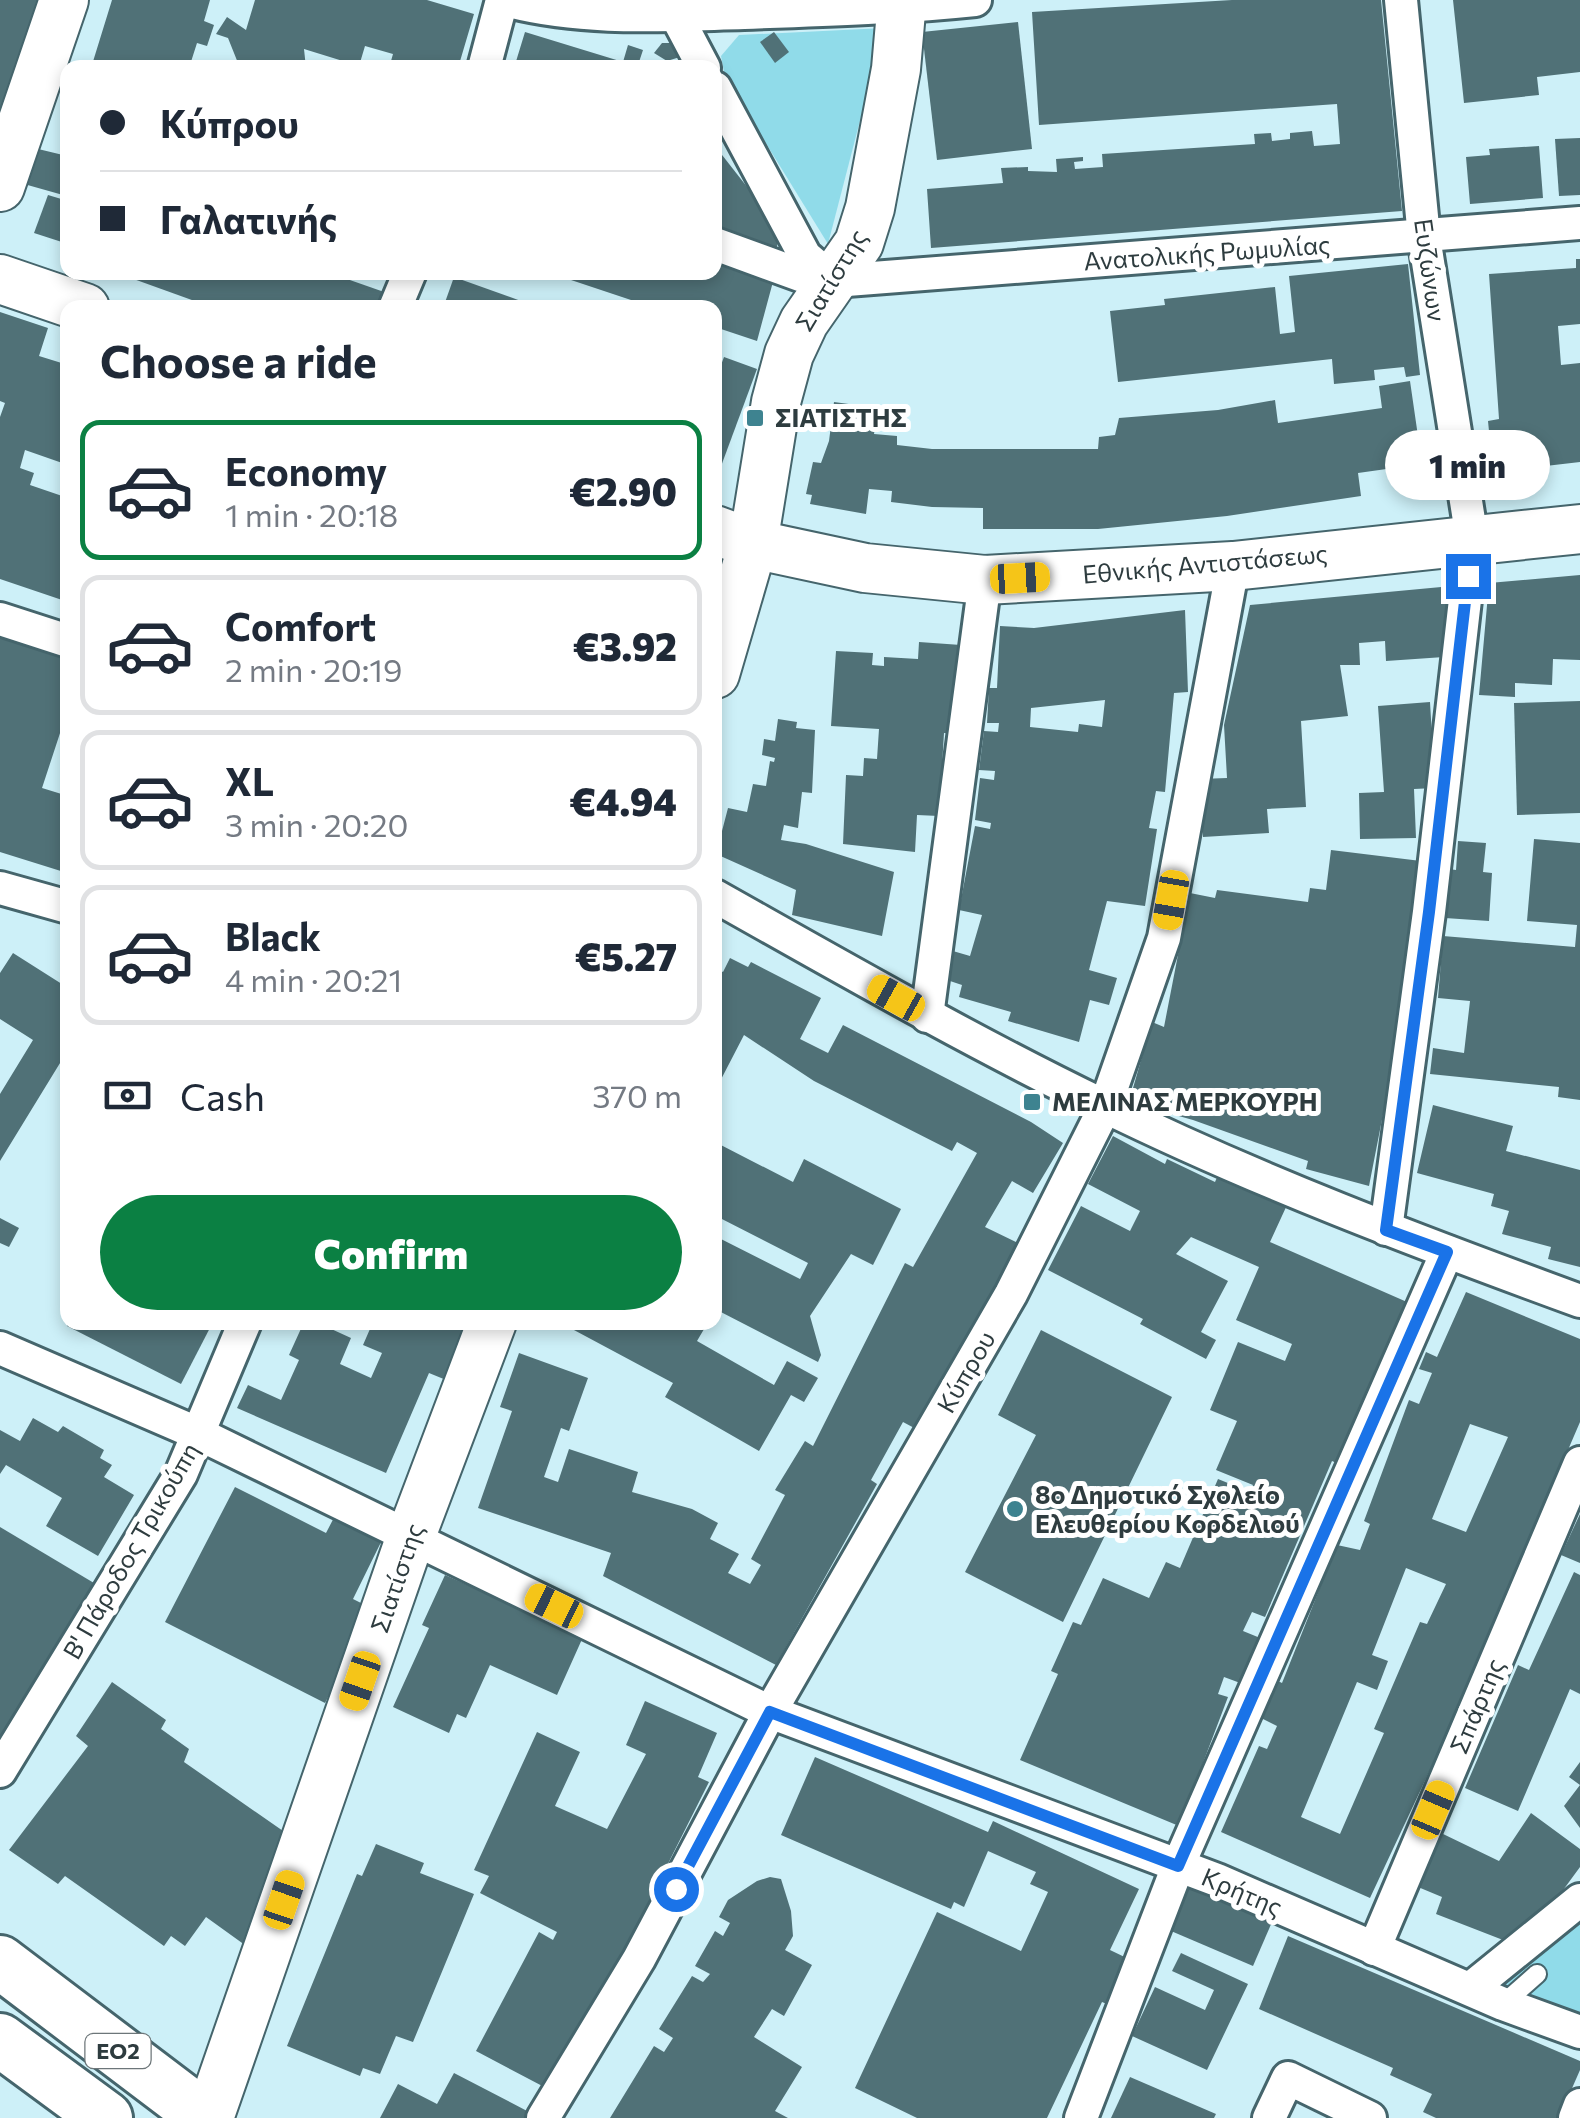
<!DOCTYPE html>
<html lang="en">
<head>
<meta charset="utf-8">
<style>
  body { margin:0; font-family:Commissioner,sans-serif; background:#f2f2f3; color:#1f2937; height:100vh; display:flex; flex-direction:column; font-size:38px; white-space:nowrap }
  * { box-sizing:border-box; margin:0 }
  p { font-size:32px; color:#747a83 }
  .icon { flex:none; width:55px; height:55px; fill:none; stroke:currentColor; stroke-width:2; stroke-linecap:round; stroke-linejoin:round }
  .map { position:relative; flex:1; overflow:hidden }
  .panel { position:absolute; left:60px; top:300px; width:662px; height:1030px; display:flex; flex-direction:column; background:#fff; border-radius:20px; box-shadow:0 5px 15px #0003 }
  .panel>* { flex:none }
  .hud { position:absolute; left:60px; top:60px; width:662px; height:220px; border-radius:20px; box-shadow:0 5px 15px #0003; display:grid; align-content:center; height:220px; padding:0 40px; background:#fff }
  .end { position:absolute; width:45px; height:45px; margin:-22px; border:12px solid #1a73e8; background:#fff; box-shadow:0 0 0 5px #fff }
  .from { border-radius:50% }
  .bubble { position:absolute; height:70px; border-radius:35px; background:#fff; box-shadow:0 5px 15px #0003; font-size:32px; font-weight:800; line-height:70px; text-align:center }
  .car { position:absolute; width:30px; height:60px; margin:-30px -15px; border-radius:12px; box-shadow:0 0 8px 2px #0007; background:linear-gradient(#f5c518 24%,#345 0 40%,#f5c518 0 76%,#345 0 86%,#f5c518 0) }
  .hud b { display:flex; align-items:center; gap:35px; height:95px; font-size:38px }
  .hud b+b { border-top:2px solid #e0e1e3 }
  .hud i { width:25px; height:25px; background:#1f2937 }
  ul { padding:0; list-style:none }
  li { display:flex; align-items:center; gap:30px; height:140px; margin:0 20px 15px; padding:0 20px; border:5px solid #e0e1e3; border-radius:20px }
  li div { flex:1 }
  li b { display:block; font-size:38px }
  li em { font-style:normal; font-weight:800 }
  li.active { border-color:#0b8043 }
  li>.icon { width:90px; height:90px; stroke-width:1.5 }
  h2 { padding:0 40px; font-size:45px; line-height:120px }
  .pay { display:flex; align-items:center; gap:25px; height:110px; padding:0 40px; font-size:38px }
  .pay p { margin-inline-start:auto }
  .cta { display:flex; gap:20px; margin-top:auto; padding:20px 40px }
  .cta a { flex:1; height:115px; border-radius:60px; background:#0b8043; color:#fff; font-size:40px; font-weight:800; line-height:115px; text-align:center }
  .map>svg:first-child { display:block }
</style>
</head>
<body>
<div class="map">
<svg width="1580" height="2118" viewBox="0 0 1580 2118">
  <rect width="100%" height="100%" fill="#cdf0f8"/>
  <g fill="#90dbe9">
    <polygon points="884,28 828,244 725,77 721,56 739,35"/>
    <polygon points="1580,1900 1580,2032 1470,1989"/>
  </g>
  <g fill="#507177" fill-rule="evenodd">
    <polygon points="0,0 42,0 0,141"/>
    <polygon points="112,0 210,0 204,21 214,25 207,46 197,43 189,68 91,68"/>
    <polygon points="255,0 427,0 474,14 458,68 389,68 393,54 365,46 359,66 304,49 306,68 240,68 228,38 216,34 227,17 246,30"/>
    <polygon points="1232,0 1381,0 1402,211 931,248 927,189 1003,183 1001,168 1028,167 1028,171 1057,172 1056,159 1083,157 1083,161 1074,162 1075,169 1103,167 1102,154 1255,144 1254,134 1271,133 1272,141 1290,139 1290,133 1312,131 1314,146 1340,144 1337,104 1039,125 1032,12"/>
    <polygon points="1453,0 1580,0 1580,72 1537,77 1539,95 1464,103"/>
    <polygon points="1018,22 1032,149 937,160 922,32"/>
    <polygon points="525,32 623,62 628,45 643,50 637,68 514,68"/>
    <polygon points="774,32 789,52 775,63 760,42"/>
    <polygon points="662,43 680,43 680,57 667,61 654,53"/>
    <polygon points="1580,138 1580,195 1559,196 1555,139"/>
    <polygon points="68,143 68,178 63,195 24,184 34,148 63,155"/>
    <polygon points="715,146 780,229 775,258 715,232"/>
    <polygon points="1539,146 1543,198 1470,204 1466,157 1490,155 1489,149"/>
    <polygon points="48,195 68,201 68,244 34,233"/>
    <polygon points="715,255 774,278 757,341 715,327 715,308 655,308 550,273 715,272"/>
    <polygon points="1576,259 1580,259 1580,324 1558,326 1561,365 1580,363 1580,462 1493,472 1488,421 1499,419 1489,274 1576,268"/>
    <polygon points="1408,264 1420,375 1406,377 1404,367 1374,370 1375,380 1334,384 1332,359 1118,382 1110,311 1165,305 1164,299 1275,287 1280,334 1295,332 1289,276"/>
    <polygon points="327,272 387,293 382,308 214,308 117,273"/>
    <polygon points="454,277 521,301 519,308 443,308"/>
    <polygon points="0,312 48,328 39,356 68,365 68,465 25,450 20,468 34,473 30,485 68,498 68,602 0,579 0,417 5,403 0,401"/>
    <polygon points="724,357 757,369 720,469 715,467 715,381"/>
    <polygon points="1410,381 1422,464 1358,473 1361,496 1227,516 1098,529 983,529 983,508 932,507 891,502 892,491 869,489 866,514 810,504 812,495 806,494 813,462 821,463 829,441 834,402 878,408 874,434 897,436 897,445 932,449 1098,449 1099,437 1115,435 1119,418 1218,410 1275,400 1278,423 1382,408 1379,386"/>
    <polygon points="1580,575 1580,660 1553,659 1552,685 1515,683 1515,697 1479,695 1489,583"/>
    <polygon points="1452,586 1444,657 1386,661 1385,641 1359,643 1360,665 1340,665 1348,716 1301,721 1306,807 1267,809 1269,833 1203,837 1200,779 1227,778 1224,725 1250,605"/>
    <path d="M1185,610L1188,692L1174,693L1165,792L1156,791L1149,828L1157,829L1145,906L1107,901L1089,970L1117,978L1109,1005L1090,1000L1079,1042L1008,1021L1011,1012L959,997L962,985L938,977L946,949L970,956L982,915L959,910L975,826L990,829L991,823L975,820L980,778L994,780L995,771L979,770L984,731L998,732L999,723H987L989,688H997L1000,626L1034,628ZM1105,700L1102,727L1079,724L1078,732L1030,727L1031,708Z"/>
    <polygon points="0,638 68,660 68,726 63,724 42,788 68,796 68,862 64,872 0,852"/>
    <polygon points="919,642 961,645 955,734 944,733 939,816 917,815 915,852 843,844 846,775 863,776 864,758 877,759 879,729 831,726 836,651 873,653 872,665 884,666 884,657 918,659"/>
    <polygon points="1580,701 1580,813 1517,815 1514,703"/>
    <polygon points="1430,702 1435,788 1414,789 1416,838 1360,839 1359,793 1384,792 1378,706"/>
    <polygon points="778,719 797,722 796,728 815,730 812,793 802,792 798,828 784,825 781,840 806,844 894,872 882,936 792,915 796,890 716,854 728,808 747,812 753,784 766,786 770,761 774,762 775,758 762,755 764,739 775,741"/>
    <polygon points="1534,839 1580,843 1580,1100 1558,1097 1559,1087 1430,1074 1433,1048 1464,1053 1470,1001 1438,998 1443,936 1575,947 1577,925 1527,921"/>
    <polygon points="1458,841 1486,843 1483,872 1492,873 1489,921 1445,918 1449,869 1456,870"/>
    <polygon points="1331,850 1421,861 1407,992 1369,1186 1306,1169 1308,1161 1193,1120 1129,1102 1152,1022 1164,1027 1190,893 1215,898 1217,890 1308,902 1310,888 1326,890"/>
    <polygon points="13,953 65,986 68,982 68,1050 0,1161 0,1094 33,1040 0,1019 0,973"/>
    <polygon points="730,958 748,967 751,962 821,998 800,1039 828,1053 843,1025 1031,1122 1063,1143 1033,1193 1012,1181 985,1227 1020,1244 918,1430 903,1422 871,1480 877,1484 776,1665 603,1576 611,1553 478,1508 512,1411 500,1407 519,1353 588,1378 569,1431 561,1428 544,1477 558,1482 569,1449 638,1472 632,1492 692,1509 718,1523 710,1539 739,1554 728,1573 750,1584 761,1565 751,1559 785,1495 775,1490 805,1441 813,1446 905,1263 913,1267 977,1153 957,1142 952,1151 814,1081 744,1035 715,1091 715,968 723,972"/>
    <polygon points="1433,1105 1513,1126 1506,1151 1580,1170 1580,1267 1548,1259 1551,1247 1502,1234 1509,1211 1491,1206 1494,1194 1417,1173"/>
    <polygon points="1113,1136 1165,1164 1167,1159 1215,1182 1218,1175 1287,1205 1270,1242 1407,1302 1341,1465 1332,1461 1265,1617 1252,1612 1243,1631 1270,1642 1251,1687 1224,1677 1218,1694 1228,1697 1179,1826 1020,1760 1058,1674 1051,1671 1073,1622 1081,1625 1103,1578 1149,1598 1166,1562 1180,1568 1218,1479 1250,1492 1253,1485 1216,1470 1237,1421 1210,1410 1238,1342 1285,1361 1292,1344 1236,1320 1259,1267 1191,1237 1176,1254 1228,1281 1201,1332 1216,1340 1206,1359 1140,1324 1143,1319 1048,1270 1081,1206 1130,1231 1140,1211 1088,1184"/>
    <polygon points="715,1142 793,1182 804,1159 901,1209 873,1265 851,1254 810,1316 821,1355 818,1362 715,1309 715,1236 800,1279 808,1263 716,1216 721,1206 715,1203"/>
    <polygon points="0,1218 19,1228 9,1247 0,1243"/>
    <path d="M1466,1292L1580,1339V1422L1437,1755L1370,1898L1221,1832L1259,1746L1267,1749L1277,1726L1257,1716L1274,1679L1282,1683L1337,1545L1360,1550L1370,1524L1364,1521L1409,1400L1419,1404L1432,1373L1419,1369L1426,1352L1437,1357ZM1470,1424L1508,1437L1466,1532L1432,1519ZM1406,1568L1446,1584L1427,1624L1420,1622L1374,1729L1384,1733L1340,1834L1301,1817L1357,1682L1377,1690L1388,1661L1372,1655Z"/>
    <polygon points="69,1322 213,1322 181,1384 67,1326"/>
    <polygon points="304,1322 316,1322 351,1338 340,1364 371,1378 382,1353 363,1345 373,1322 477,1322 451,1382 429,1373 386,1473 237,1408 248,1385 281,1400 299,1360 289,1355"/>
    <polygon points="559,1322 704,1322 707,1324 697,1341 774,1385 787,1361 818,1378 804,1402 791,1395 759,1451 665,1397 673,1383"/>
    <polygon points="1041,1330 1172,1397 1063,1622 965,1572 1036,1435 998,1415"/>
    <polygon points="33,1418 58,1432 63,1426 104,1450 100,1458 112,1465 104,1477 134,1495 98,1556 46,1526 62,1498 6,1465 0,1474 0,1430 20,1441"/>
    <polygon points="235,1487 326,1533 339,1508 386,1532 353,1599 373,1609 325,1703 165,1622"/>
    <polygon points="1580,1514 1580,1563 1561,1555"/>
    <polygon points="0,1527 99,1586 0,1746"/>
    <polygon points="1574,1572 1580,1575 1580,1694 1570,1689 1518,1811 1465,1788 1518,1665 1529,1670"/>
    <polygon points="445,1575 583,1637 557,1695 490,1665 466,1718 457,1714 449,1733 393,1707 429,1628 422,1625"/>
    <polygon points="112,1682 166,1720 161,1729 189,1749 184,1762 296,1840 260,1956 206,1917 185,1946 171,1936 164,1946 65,1876 58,1884 9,1850 88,1746 76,1736"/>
    <polygon points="645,1701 717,1733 698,1777 709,1782 614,1971 548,2089 476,2051 539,1932 553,1940 557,1932 480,1893 489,1876 474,1870 537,1732 580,1752 555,1806 607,1829 646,1754 626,1745"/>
    <polygon points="815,1757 988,1832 993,1821 1139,1889 1110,1950 1135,1962 1114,2007 1102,2002 1047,2118 917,2118 855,2088 937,1912 1021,1951 1048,1892 1030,1884 1036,1872 988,1851 964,1907 954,1902 951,1909 781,1835"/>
    <polygon points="1580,1762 1580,1828 1564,1806 1580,1785 1569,1777"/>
    <polygon points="1531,1813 1580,1849 1580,1867 1558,1897 1503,1940 1436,1914 1442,1897 1418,1887 1441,1833 1499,1861"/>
    <polygon points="376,1844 424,1863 420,1873 474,1894 413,2042 396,2036 380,2074 363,2068 360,2076 287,2046 357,1874 362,1876"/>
    <polygon points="770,1877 781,1879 791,1911 793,1936 785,1950 812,1965 784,2016 772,2009 754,2037 802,2067 775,2111 788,2118 610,2118 654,2046 664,2052 673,2038 659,2029 692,1976 703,1982 710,1974 695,1966 715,1931 723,1936 730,1923 719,1917 728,1900 757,1881"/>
    <polygon points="1183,1883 1275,1915 1253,1966 1164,1928"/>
    <polygon points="1288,1936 1580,2061 1580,2070 1559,2118 1436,2118 1423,2112 1432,2094 1390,2075 1393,2068 1259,2009"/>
    <polygon points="1181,1953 1248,1984 1207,2070 1132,2036 1155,1987 1205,2010 1214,1990 1172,1971"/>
    <polygon points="454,2073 529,2112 526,2118 380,2118 398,2084 437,2104"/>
    <polygon points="1130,2077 1216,2114 1214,2118 1111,2118"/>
  </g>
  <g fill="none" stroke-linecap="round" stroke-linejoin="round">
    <g stroke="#45656c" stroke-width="22">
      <polyline id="lane" points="1503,2004 1537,1974"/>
    </g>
    <g stroke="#45656c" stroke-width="38">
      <g id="street">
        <path d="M505,0C582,21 665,15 744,13C821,10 898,8 975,0"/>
        <polyline points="676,15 704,68"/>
        <polyline points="484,68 502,0"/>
        <polyline points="715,88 805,256 834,281"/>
        <polyline points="715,244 811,279 834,281 1580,223"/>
        <polyline points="395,308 410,272"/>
        <polyline points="0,619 68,641"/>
        <polyline points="0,888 68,907"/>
        <path d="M715,896C843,968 970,1041 1102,1105C1257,1181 1419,1242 1580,1301"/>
        <polyline points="927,1016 985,580"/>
        <polyline points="1386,1229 1429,912 1472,539 1424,237 1401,0"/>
        <polyline points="0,1348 199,1434 770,1712 1217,1880 1503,2004 1580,2032"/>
        <polyline points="0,1771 181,1474 245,1322"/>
        <polyline points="1374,1949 1580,1463"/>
        <polyline points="1470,1989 1580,1900"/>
        <polyline points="543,2118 639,1959 770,1712 1011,1294 1105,1107 1164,938 1233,566"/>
        <polyline points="1081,2118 1178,1866 1447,1252"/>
        <polyline points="1269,2118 1288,2078 1370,2118"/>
        <polyline points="1575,2118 1580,2105"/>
      </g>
    </g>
    <g stroke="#45656c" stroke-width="52">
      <g id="secondary">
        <polyline points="0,187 64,0"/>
        <polyline points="0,279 85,308"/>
        <polyline points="715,530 753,544 865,568 985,580 1233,566 1580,529"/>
        <polyline points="715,674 753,544 776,402 789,354 804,322 859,243 870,208 896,69 902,0"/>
        <polyline points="209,2118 411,1536 492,1322"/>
      </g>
    </g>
    <g stroke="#45656c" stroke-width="58">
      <g id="primary">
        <polyline points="0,1962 206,2118"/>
        <polyline points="0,2040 106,2118"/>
      </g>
    </g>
    <use href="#lane" stroke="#fff" stroke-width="18"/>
    <use href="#street" stroke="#fff" stroke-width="32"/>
    <use href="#secondary" stroke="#fff" stroke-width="48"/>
    <use href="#primary" stroke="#fff" stroke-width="52"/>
  </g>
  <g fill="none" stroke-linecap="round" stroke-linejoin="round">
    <polyline stroke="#1a73e8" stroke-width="12" points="676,1889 770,1712 1178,1866 1447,1252 1386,1230 1429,912 1468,576"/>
  </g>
  <g fill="#3e8390" stroke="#fff" stroke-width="4">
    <rect x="745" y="408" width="20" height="20" rx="5"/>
    <rect x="1022" y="1092" width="20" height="20" rx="5"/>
    <circle cx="1015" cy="1509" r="10"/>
  </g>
  <g text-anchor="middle" stroke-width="10" stroke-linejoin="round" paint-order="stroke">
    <rect fill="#fff" stroke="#6d7679" stroke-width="2.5" x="85.5" y="2034" width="65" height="34" rx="8"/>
    <g font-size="22" font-weight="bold" fill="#2e3c3f">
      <text x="118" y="2059">ΕΟ2</text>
    </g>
    <g font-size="25" fill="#2e3c3f" stroke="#fff">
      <text transform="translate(1207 253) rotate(-4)" y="9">Ανατολικής Ρωμυλίας</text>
      <text transform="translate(1430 270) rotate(82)" y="9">Ευζώνων</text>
      <text transform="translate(831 280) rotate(-59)" y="9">Σιατίστης</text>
      <text transform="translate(1205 564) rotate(-5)" y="9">Εθνικής Αντιστάσεως</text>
      <text transform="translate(966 1372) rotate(-60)" y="9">Κύπρου</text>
      <text transform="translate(131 1551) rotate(-60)" y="9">Β' Πάροδος Τρικούπη</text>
      <text transform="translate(397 1578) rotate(-71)" y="9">Σιατίστης</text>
      <text transform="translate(1477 1706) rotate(-67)" y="9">Σπάρτης</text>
      <text transform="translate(1242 1892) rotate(23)" y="9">Κρήτης</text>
    </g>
    <g font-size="25" font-weight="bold" fill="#2e3c3f" stroke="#fff" text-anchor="start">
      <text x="775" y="427">ΣΙΑΤΙΣΤΗΣ</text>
      <text x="1052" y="1111">ΜΕΛΙΝΑΣ ΜΕΡΚΟΥΡΗ</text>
      <text x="1035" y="1504">8ο Δημοτικό Σχολείο<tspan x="1035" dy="29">Ελευθερίου Κορδελιού</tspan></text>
    </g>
  </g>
</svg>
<i class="end from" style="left:676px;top:1889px"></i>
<i class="end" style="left:1468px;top:576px"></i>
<div class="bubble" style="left:1385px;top:430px;width:165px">1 min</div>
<i class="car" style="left:1020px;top:578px;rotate:87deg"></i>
<i class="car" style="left:1171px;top:900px;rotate:190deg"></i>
<i class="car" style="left:896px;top:998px;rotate:299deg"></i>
<i class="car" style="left:554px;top:1606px;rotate:296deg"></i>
<i class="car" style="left:360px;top:1681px;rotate:199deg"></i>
<i class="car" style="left:1433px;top:1810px;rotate:23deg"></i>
<i class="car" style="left:284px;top:1900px;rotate:19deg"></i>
<div class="hud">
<b><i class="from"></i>Κύπρου</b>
<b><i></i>Γαλατινής</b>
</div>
<section class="panel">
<h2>Choose a ride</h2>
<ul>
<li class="active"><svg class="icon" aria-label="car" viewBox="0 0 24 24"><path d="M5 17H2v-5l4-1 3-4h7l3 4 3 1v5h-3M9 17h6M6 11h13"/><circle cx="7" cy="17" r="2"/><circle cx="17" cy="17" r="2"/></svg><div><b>Economy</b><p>1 min · 20:18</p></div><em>€2.90</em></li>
<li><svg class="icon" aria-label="car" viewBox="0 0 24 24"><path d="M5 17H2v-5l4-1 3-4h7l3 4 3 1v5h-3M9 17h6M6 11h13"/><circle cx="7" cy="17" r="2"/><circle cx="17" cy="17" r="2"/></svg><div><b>Comfort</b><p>2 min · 20:19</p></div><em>€3.92</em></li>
<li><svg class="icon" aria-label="car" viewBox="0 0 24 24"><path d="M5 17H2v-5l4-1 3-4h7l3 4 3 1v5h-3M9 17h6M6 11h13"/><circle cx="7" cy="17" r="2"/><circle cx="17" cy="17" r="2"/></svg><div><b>XL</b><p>3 min · 20:20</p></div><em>€4.94</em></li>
<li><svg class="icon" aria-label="car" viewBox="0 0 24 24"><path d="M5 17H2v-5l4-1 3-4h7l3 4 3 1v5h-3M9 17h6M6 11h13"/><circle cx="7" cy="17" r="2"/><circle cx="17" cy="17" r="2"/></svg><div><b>Black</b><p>4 min · 20:21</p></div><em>€5.27</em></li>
</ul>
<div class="pay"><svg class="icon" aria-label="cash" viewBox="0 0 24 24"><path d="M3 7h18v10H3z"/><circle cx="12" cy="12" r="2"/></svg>Cash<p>370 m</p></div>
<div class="cta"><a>Confirm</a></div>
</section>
</div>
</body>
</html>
